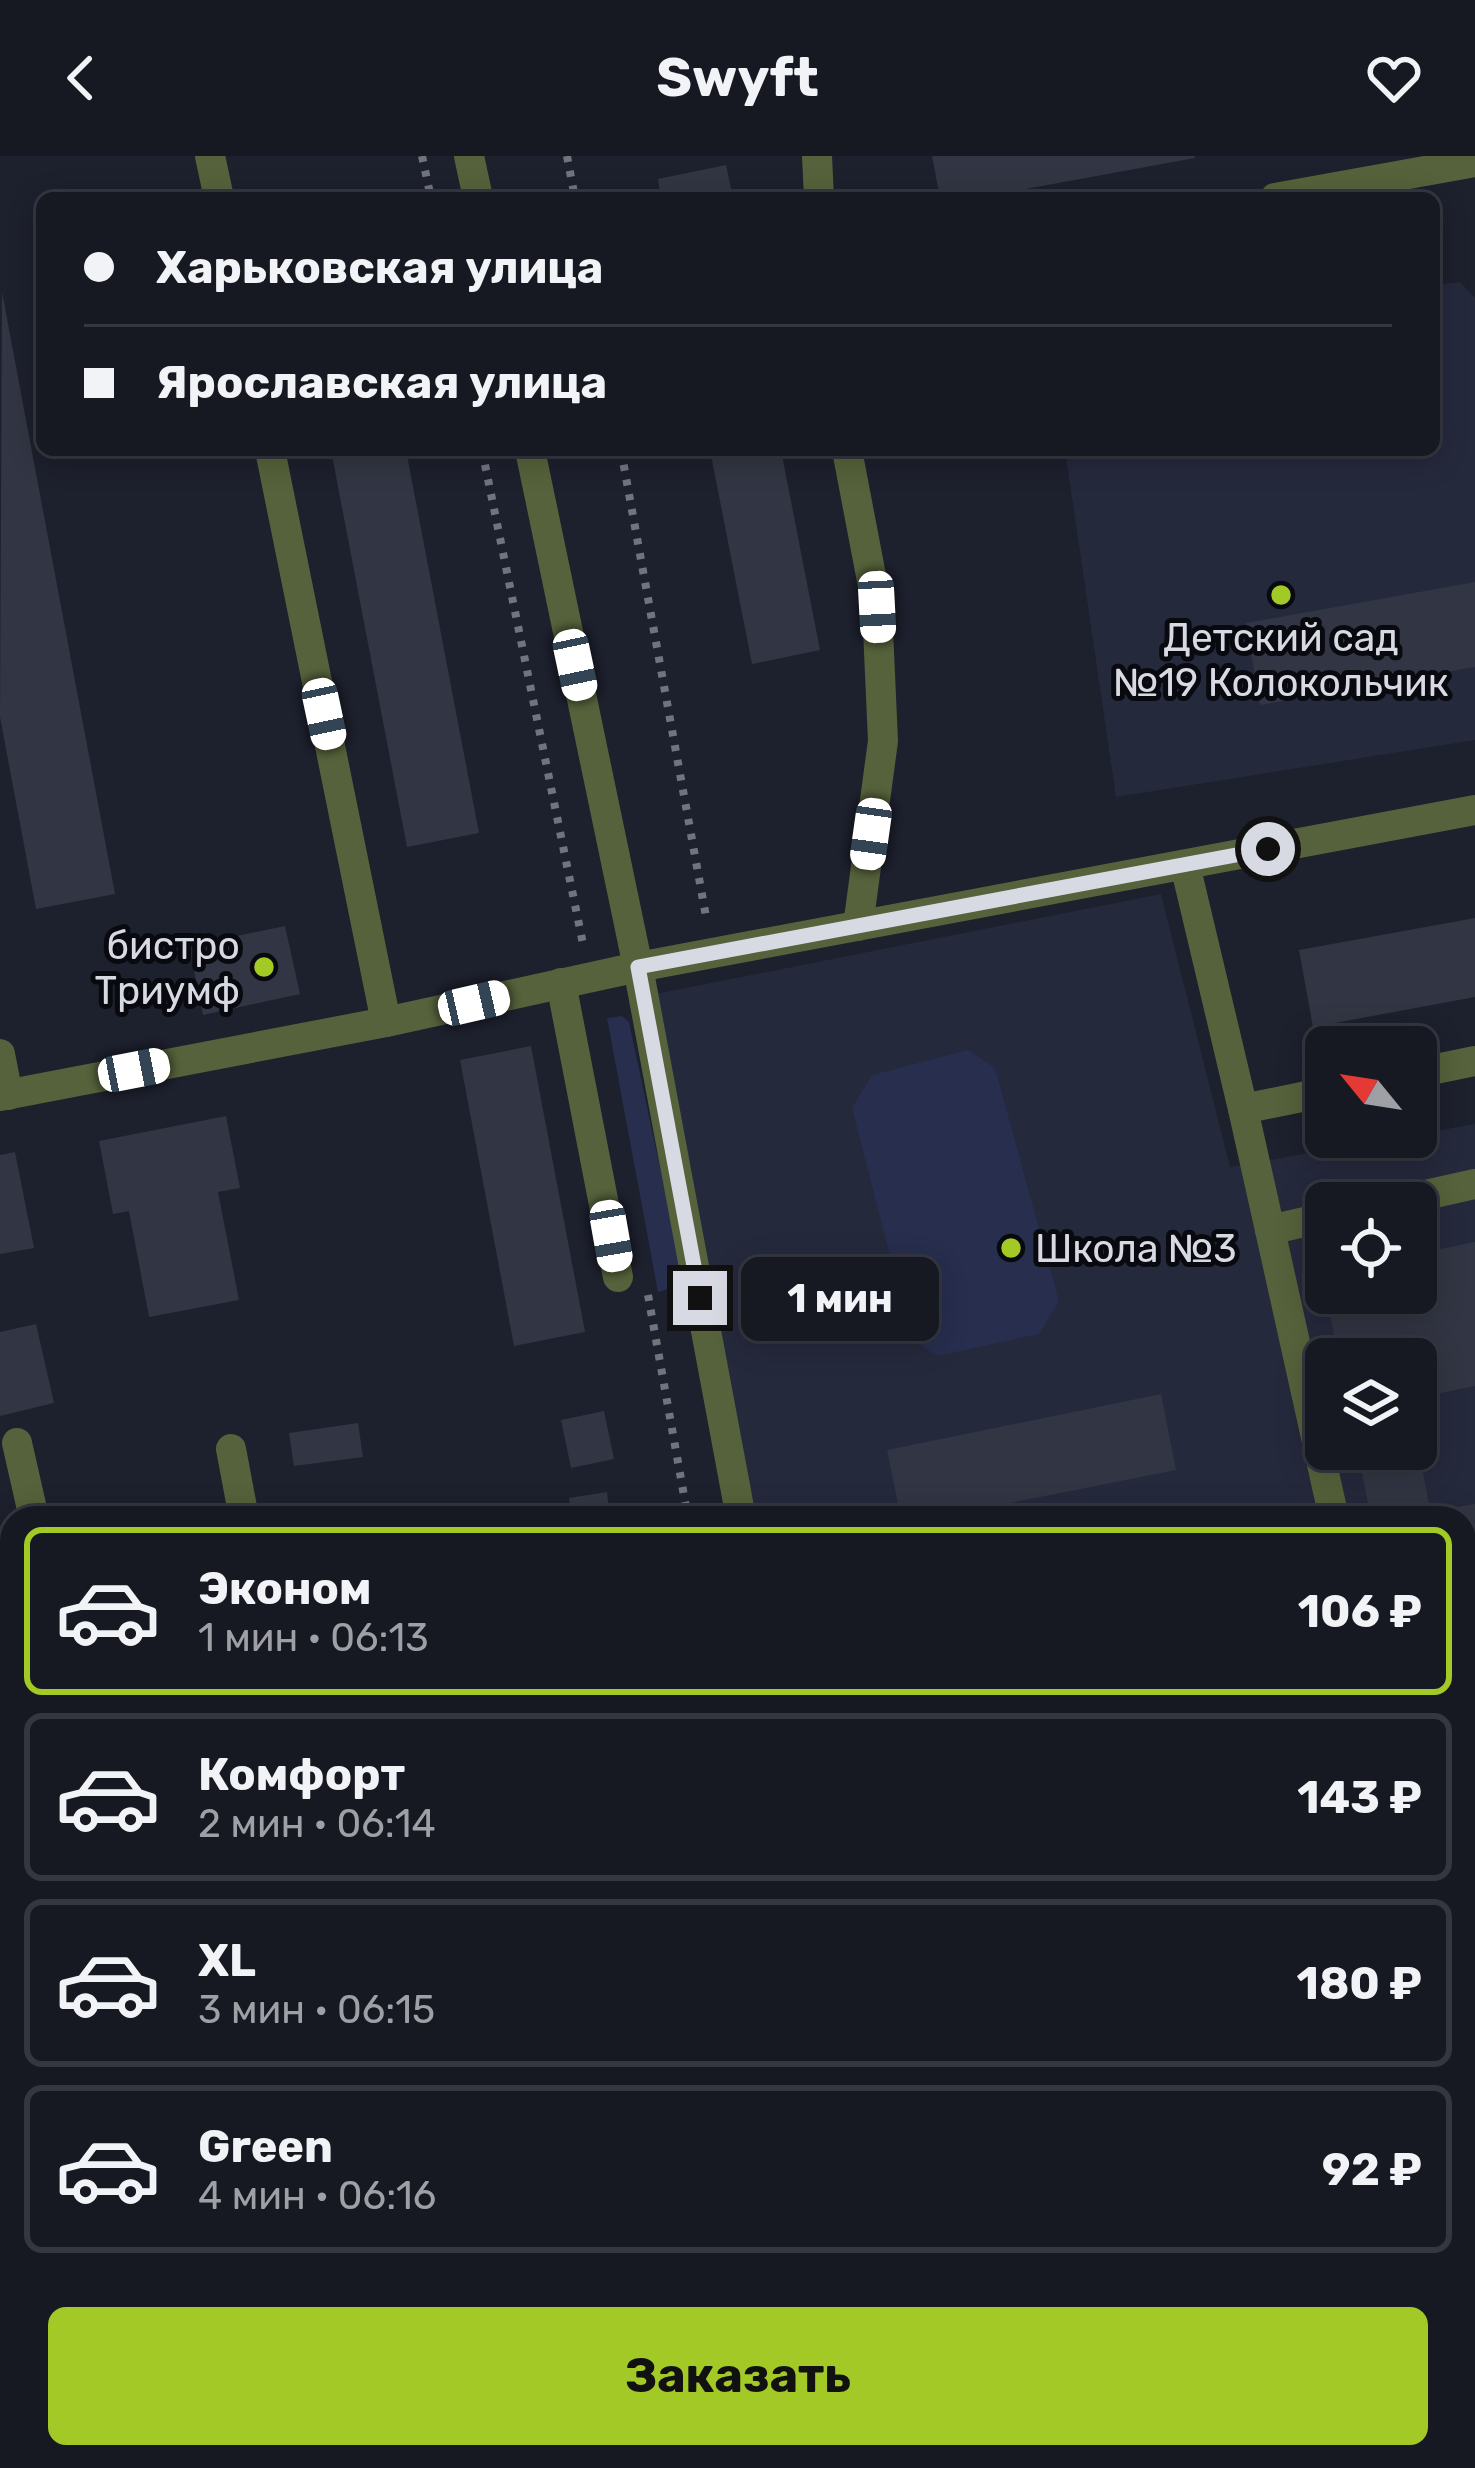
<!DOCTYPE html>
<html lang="ru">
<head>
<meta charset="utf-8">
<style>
  body { margin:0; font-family:Rubik,sans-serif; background:#23252f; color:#f1f3f6; height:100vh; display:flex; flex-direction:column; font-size:45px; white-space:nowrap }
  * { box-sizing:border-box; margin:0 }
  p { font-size:39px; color:#9ea0a5 }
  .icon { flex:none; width:66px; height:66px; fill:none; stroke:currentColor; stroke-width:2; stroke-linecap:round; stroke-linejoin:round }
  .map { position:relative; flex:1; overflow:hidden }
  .sheet { position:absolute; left:0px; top:1350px; width:1476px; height:963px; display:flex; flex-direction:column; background:#161822; border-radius:36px 36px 0 0; box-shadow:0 6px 30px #0003,0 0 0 3px #353740 }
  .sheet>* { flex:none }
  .hud { position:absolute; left:36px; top:36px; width:1404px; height:264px; border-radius:18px; box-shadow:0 6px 30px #0003,0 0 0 3px #353740; display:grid; align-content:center; height:264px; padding:0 48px; background:#161822 }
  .needle { width:78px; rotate:300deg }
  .buttons { position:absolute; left:1305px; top:870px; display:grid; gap:24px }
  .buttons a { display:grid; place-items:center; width:132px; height:132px; border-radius:18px; background:#161822; box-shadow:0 6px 30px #0003,0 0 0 3px #353740; font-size:60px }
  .end { position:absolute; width:54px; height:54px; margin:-27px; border:15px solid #d8dae3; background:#111; box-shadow:0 0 0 6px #111 }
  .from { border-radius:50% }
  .bubble { position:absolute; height:84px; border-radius:18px; background:#161822; box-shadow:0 6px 30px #0003,0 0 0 3px #353740; font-size:39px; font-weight:700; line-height:84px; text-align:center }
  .car { position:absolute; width:36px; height:72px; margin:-36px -18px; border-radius:15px; box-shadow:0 0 9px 3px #0007; background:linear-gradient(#fff 24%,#345 0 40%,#fff 0 76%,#345 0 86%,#fff 0) }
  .hud b { display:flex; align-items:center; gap:42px; height:114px; font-size:45px }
  .hud b+b { border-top:3px solid #353740 }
  .hud i { width:30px; height:30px; background:#f1f3f6 }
  ul { padding:21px 0 0; list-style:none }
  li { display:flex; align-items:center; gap:36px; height:168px; margin:0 24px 18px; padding:0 24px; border:6px solid #353740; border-radius:18px }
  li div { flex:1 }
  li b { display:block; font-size:45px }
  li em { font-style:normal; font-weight:700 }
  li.on { border-color:#a3c926 }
  li>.icon { width:108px; height:108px; stroke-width:1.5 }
  .primary-button { display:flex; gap:24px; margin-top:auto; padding:24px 48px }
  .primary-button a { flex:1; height:138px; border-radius:18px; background:#a3c926; color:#111; font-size:48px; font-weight:700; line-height:138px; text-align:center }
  header { display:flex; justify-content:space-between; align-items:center; height:156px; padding:0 48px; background:#161822; font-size:54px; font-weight:700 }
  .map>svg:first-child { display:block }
</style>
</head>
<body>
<header><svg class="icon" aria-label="back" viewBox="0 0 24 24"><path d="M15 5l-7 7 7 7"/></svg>Swyft<svg class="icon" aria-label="heart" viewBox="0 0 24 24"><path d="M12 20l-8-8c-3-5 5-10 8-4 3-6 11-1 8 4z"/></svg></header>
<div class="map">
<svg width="1475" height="2312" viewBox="0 0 1475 2312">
  <rect width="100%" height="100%" fill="#1d202d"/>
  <g fill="#25293c" fill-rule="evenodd">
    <polygon points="1460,126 1475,142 1475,584 1116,641 1065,294 1434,294 1434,129"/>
    <path d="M1161,738L1230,1011L1475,968V1476L1464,1478V1362H757L640,841ZM1326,1047H1416V1137H1326ZM1326,1203H1416V1293H1326Z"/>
    <polygon points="1464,2153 1475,2202 1475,2312 1034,2312 1031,2301 1464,2301"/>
  </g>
  <g fill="#272e4e">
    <polygon points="622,860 629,866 683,1120 679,1130 658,1136 607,862"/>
    <polygon points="968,894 995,912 1059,1145 1039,1178 937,1200 911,1182 852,952 872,919"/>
  </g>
  <g fill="#323543">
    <polygon points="932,0 1195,0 1195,2 977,42 940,42"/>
    <polygon points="726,9 733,42 661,42 658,23"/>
    <polygon points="2,136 115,738 36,753 0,561"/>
    <polygon points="331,294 406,294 479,677 407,691"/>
    <polygon points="710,294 781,294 820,494 752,508"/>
    <polygon points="1475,426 1475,511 1260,549 1246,467"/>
    <polygon points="1475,762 1475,841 1313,871 1299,794"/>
    <polygon points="285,770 300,838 203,859 189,790"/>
    <polygon points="531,890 585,1176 514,1190 460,904"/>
    <polygon points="226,960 240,1032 218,1036 239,1144 149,1161 129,1055 113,1058 99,985"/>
    <polygon points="15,996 34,1092 0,1098 0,999"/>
    <polygon points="1475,1086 1475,1230 1416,1242 1416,1203 1339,1203 1326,1137 1416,1137 1416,1112 1437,1108 1435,1094"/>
    <polygon points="36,1168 54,1247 0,1260 0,1176"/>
    <polygon points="1161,1238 1176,1314 1000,1349 1002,1362 901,1362 887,1294"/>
    <polygon points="604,1255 614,1303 571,1312 561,1264"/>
    <polygon points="358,1267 363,1301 294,1310 289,1277"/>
    <polygon points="1357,1293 1418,1293 1432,1362 1371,1362"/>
    <polygon points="607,1336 610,1362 572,1362 569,1342"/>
    <polygon points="1475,1348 1475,1436 1464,1438 1464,1362 1459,1362 1457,1351"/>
    <polygon points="0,1558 12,1609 12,1716 0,1718"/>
    <polygon points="12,1971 12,2137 0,2139 0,1973"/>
    <polygon points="12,2219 12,2256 0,2259 0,2222"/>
    <polygon points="618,2301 702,2301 704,2312 620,2312"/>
    <polygon points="1128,2301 1204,2301 1206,2312 1130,2312"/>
  </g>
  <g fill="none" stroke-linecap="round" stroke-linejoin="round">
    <g stroke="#71747f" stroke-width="8" stroke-dasharray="6 9" stroke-linecap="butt">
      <polyline points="422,0 431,42"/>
      <polyline points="567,0 575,42"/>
      <polyline points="482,294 583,788"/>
      <polyline points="621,294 707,766"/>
      <polyline points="648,1139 688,1362"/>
      <polyline points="1464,1600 1475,1597"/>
      <polyline points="864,2301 866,2312"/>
    </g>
    <g stroke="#56623b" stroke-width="30">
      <polyline points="210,0 219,42"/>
      <polyline points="469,0 478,42"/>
      <polyline points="817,0 819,42"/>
      <polyline points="1275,42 1475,6"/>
      <polyline points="270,294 386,866"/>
      <polyline points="530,294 638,811 741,1362"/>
      <polyline points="847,294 877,451 883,585 858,770"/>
      <polyline points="1185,709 1243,953 1326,936"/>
      <polyline points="561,827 618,1121"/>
      <polyline points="0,898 8,939"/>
      <polyline points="1416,917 1475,905"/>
      <polyline points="0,940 386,866 638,811 1475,654"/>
      <polyline points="1243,953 1270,1074 1326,1061"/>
      <polyline points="1390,1047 1475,1028"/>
      <polyline points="1270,1074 1334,1362"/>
      <polyline points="17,1287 34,1362"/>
      <polyline points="231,1293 244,1362"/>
      <polyline points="1464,1513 1475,1511"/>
      <polyline points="1464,1658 1475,1705"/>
      <polyline points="0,1800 12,1797"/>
      <polyline points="350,2301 351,2312"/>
      <polyline points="928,2301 930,2312"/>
    </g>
  </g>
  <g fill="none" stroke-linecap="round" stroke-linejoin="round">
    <polyline stroke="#d8dae3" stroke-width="15" points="700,1142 638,811 1268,693"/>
  </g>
  <g fill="#a3c926" stroke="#090a10" stroke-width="4.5">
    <circle cx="1281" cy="439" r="12"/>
    <circle cx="264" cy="811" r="12"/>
    <circle cx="1011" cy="1092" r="12"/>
  </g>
  <g text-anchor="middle" stroke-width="10" stroke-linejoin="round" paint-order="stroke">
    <g font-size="39" fill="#d8dae3" stroke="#090a10">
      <text x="1281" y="495">Детский сад<tspan x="1281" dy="45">№19 Колокольчик</tspan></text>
      <text x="240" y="803" text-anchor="end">бистро<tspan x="240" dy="45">Триумф</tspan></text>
      <text x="1035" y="1106" text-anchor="start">Школа №3</text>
    </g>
  </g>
</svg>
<div class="buttons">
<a><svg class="needle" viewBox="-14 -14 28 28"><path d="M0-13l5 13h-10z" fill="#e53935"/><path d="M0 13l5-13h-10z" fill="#9ea0a5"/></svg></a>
<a><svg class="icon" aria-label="locate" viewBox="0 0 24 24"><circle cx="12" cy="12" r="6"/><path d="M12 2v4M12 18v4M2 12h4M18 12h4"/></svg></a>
<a><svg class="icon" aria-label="layers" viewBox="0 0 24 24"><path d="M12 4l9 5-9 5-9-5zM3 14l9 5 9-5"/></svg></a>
</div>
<i class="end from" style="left:1268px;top:693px"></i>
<i class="end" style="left:700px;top:1142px"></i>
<div class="bubble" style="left:741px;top:1101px;width:198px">1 мин</div>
<i class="car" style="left:877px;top:451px;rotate:177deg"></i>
<i class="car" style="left:575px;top:509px;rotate:168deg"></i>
<i class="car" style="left:324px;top:558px;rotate:168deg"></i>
<i class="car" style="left:871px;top:678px;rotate:188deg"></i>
<i class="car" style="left:474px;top:847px;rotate:77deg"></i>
<i class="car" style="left:134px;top:914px;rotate:79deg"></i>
<i class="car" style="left:611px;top:1080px;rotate:170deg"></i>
<div class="hud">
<b><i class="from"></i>Харьковская улица</b>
<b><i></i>Ярославская улица</b>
</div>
<section class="sheet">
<ul>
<li class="on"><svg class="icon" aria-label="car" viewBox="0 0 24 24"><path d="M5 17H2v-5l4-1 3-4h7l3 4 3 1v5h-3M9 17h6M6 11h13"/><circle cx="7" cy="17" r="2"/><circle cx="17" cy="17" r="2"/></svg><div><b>Эконом</b><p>1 мин · 06:13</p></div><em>106 ₽</em></li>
<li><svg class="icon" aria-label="car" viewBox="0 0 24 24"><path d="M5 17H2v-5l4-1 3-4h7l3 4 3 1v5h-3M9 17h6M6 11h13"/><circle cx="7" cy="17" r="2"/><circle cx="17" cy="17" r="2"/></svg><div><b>Комфорт</b><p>2 мин · 06:14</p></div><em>143 ₽</em></li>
<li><svg class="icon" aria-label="car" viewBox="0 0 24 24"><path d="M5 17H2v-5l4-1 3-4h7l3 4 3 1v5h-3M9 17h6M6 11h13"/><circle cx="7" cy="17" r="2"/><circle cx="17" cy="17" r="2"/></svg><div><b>XL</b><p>3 мин · 06:15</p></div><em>180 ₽</em></li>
<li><svg class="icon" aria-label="car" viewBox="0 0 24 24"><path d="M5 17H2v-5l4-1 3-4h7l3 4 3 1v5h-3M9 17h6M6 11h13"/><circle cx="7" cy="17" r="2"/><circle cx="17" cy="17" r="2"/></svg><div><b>Green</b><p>4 мин · 06:16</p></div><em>92 ₽</em></li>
</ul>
<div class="primary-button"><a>Заказать</a></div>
</section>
</div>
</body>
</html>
